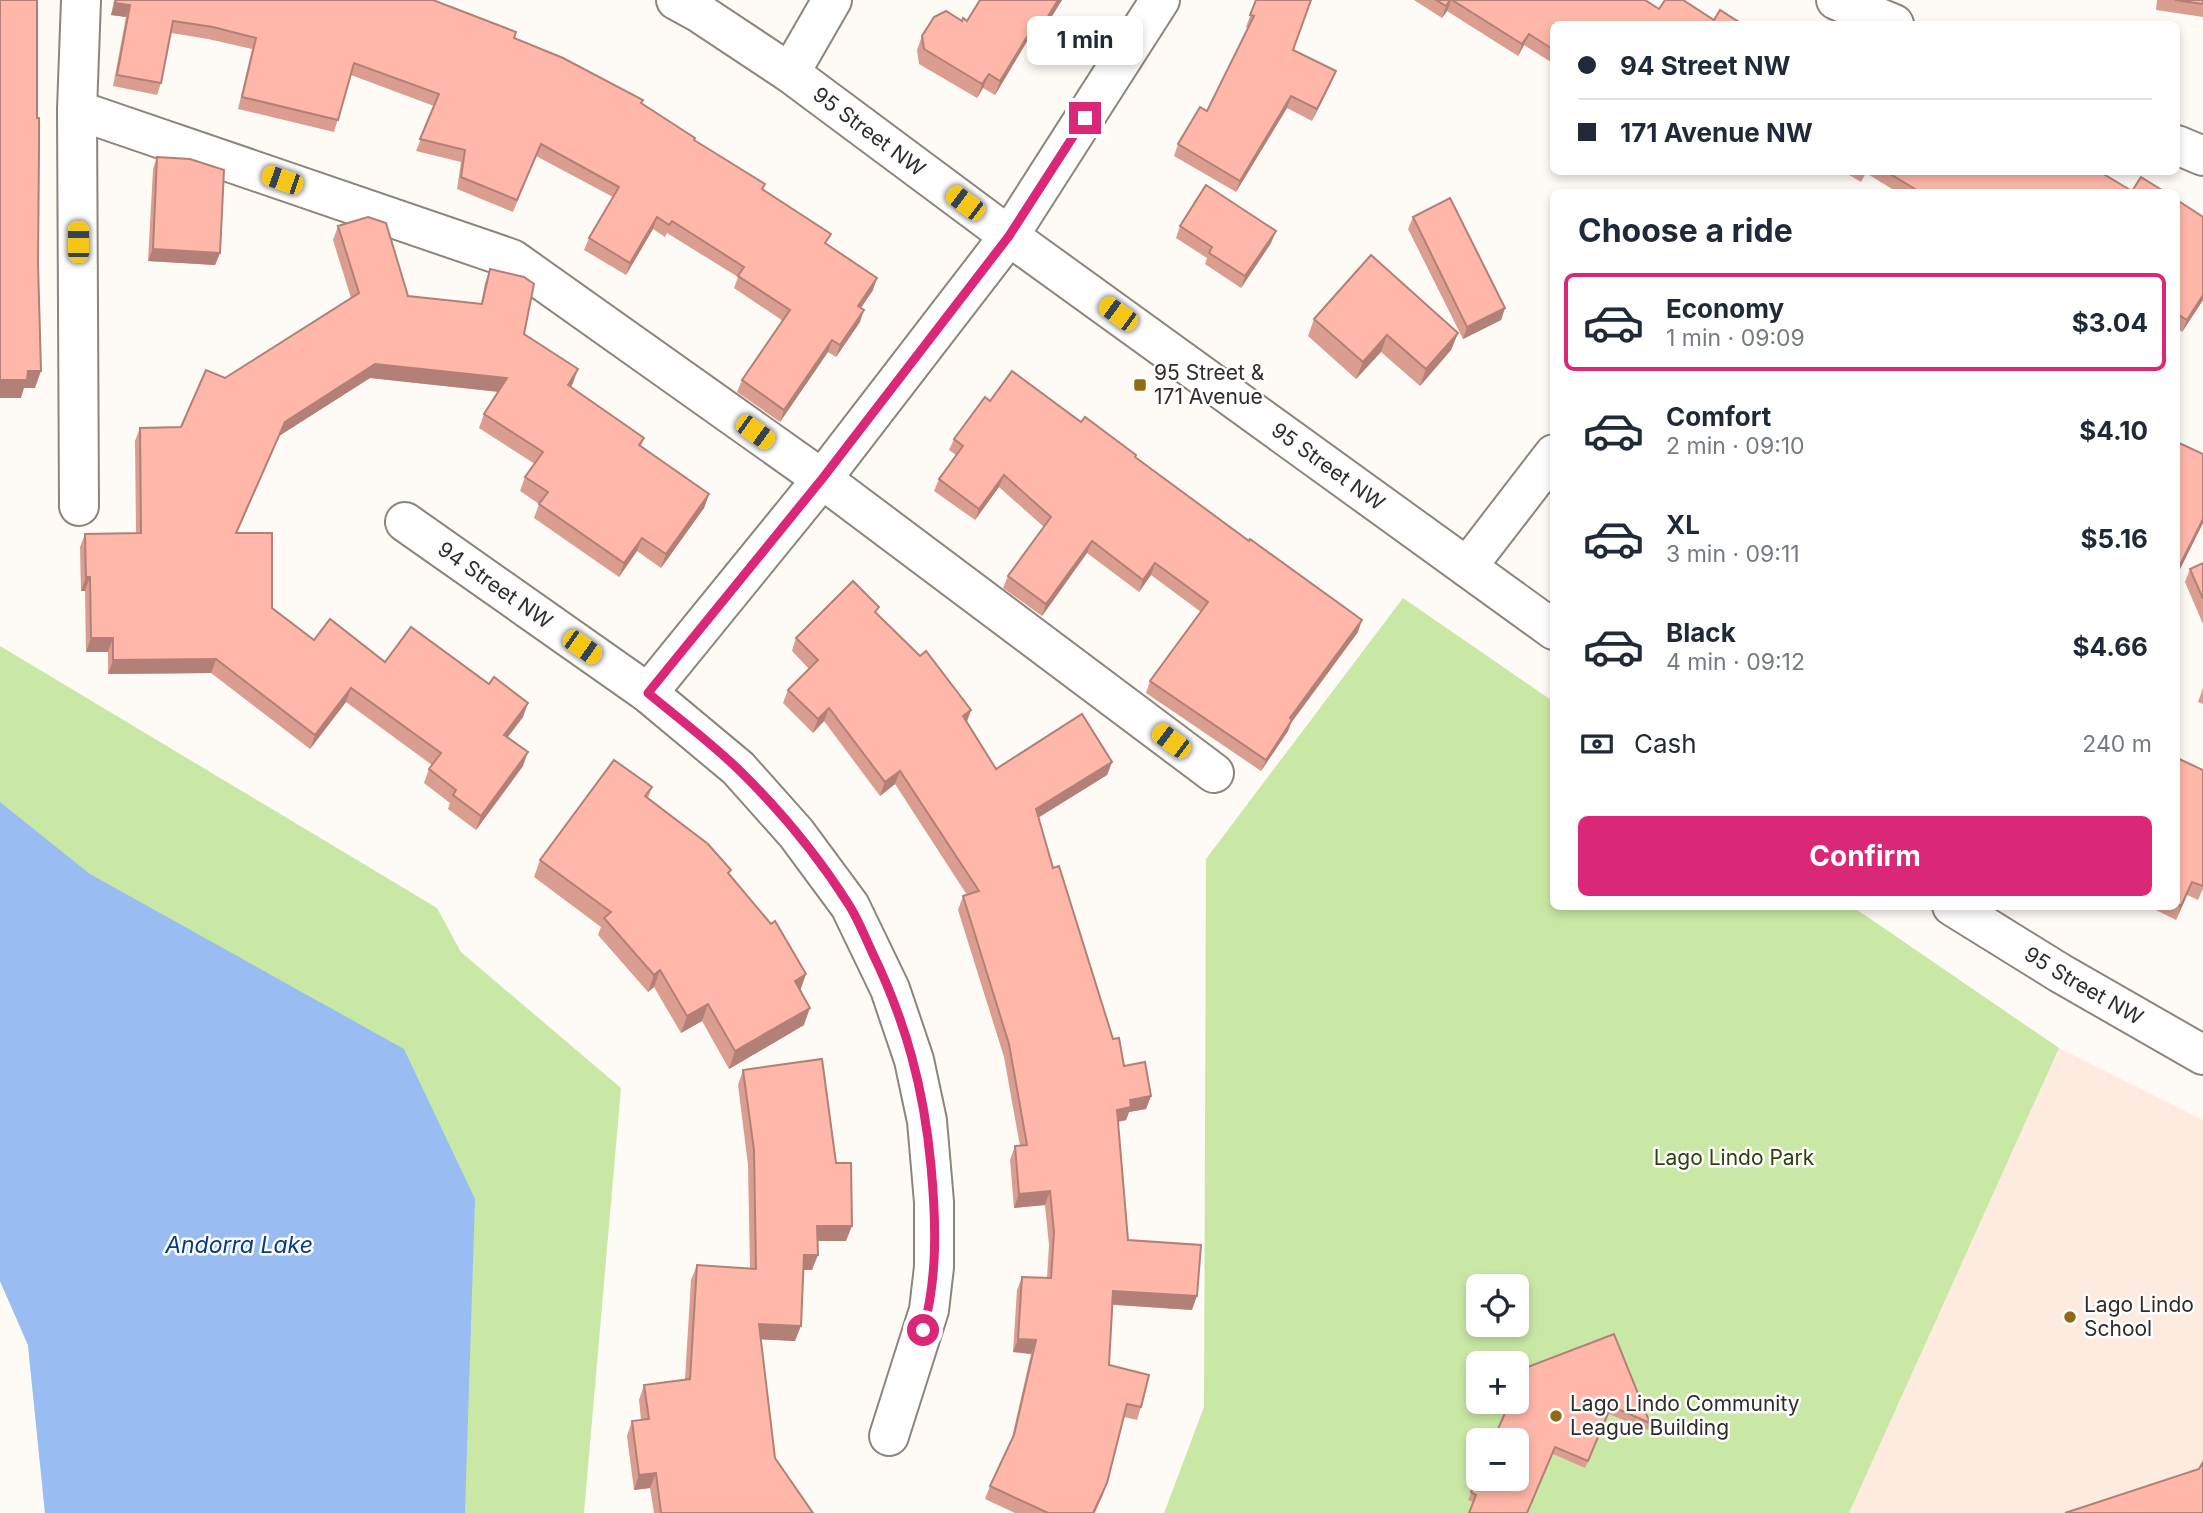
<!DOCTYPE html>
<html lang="en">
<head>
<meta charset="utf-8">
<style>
  body { margin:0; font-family:Inter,sans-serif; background:#f2f2f3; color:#1f2937; height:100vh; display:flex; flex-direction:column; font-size:26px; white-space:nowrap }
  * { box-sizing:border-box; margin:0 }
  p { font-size:23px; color:#747a83 }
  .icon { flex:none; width:38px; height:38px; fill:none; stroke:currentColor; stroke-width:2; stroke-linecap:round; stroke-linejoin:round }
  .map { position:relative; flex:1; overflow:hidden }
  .sheet { position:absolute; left:1550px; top:189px; width:630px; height:721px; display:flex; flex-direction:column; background:#fff; border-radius:10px; box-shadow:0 4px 10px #0003 }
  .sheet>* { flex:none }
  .banner { position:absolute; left:1550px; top:21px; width:630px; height:154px; border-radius:10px; box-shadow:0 4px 10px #0003; display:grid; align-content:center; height:154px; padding:0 28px; background:#fff }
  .fabs { position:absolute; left:1466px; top:1274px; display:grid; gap:14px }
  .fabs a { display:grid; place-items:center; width:63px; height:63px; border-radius:10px; background:#fff; box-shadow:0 4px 10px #0003; font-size:35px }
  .end { position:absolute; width:32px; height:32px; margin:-16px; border:9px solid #db2777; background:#fff; box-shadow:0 0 0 4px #fff }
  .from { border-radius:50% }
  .bubble { position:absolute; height:49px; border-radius:10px; background:#fff; box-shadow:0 4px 10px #0003; font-size:23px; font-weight:700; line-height:49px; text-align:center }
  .car { position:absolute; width:21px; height:42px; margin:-21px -10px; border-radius:9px; box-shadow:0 0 5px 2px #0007; background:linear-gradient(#f5c518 24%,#345 0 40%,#f5c518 0 76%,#345 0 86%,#f5c518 0) }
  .banner b { display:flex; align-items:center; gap:24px; height:66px; font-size:26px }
  .banner b+b { border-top:2px solid #e0e1e3 }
  .banner i { width:18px; height:18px; background:#1f2937 }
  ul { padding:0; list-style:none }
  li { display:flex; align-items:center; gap:21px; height:98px; margin:0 14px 10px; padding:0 14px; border:4px solid transparent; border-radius:10px }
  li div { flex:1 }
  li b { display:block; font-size:26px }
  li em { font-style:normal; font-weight:700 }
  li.current { border-color:#db2777 }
  li>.icon { width:63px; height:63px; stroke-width:1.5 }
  h2 { padding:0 28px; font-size:32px; line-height:84px }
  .pay { display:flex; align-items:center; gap:18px; height:77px; padding:0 28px; font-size:26px }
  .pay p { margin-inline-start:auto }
  .primary-button { display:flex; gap:14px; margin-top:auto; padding:14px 28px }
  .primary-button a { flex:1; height:80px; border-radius:10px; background:#db2777; color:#fff; font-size:28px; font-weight:700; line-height:80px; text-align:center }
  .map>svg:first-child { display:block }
</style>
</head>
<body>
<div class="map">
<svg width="2203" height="1513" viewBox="0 0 2203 1513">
  <rect width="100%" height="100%" fill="#fefaf6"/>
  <polygon fill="#fcebde" points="2059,1048 2203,1120 2203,1513 1849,1513"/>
  <g fill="#cae8a5" fill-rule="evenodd">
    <path d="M1403,598L1554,702V906L1853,907L2059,1048L1849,1513H1164L1204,1407L1206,859ZM1479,1286H1517V1325H1479ZM1479,1363H1517V1402H1479ZM1479,1440H1517V1479H1479Z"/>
    <polygon points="0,646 437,908 461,952 621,1088 584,1513 45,1513 28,1345 0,1281"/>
  </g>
  <polygon fill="#99bdf2" points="0,802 90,874 404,1049 475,1199 465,1513 45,1513 28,1345 0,1281"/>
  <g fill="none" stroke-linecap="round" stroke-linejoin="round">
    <g stroke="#8d847c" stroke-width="42">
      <g id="minor">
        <path id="s1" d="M676,0L698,12L790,73L1009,236L1554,630"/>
        <polyline points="1836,0 1894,24"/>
        <polyline points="790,73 832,0"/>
        <polyline points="77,110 512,259 822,479 1214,773"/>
        <polyline points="2177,145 2203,156"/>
        <polyline points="79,506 77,110 81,0"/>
        <path id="s2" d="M405,522L648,693L738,768L796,833L850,906L890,989L914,1060L927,1121L934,1202V1267L929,1310L889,1436"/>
        <polyline points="1467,567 1554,454"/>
        <polyline points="648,693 822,479 1009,236 1160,0"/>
        <path id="s3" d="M1952,906L2060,973L2203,1055"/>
      </g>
    </g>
    <use href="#minor" stroke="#fff" stroke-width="38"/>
  </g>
  <g fill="#da9d90">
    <polygon points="114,0 433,0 514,38 642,103 694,140 765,184 763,189 827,244 873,290 861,308 860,322 836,357 828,352 780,422 737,392 742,380 783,321 734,288 738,277 667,233 665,237 653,229 626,275 584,250 589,238 613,197 536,156 513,212 457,189 461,162 416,151 434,106 351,75 334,132 238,109 252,49 208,39 171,33 161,83 157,95 113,86 126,17 111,15"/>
    <polygon points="980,0 1062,0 1036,42 1029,38 995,95 983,88 977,98 919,64 917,50 922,36 962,21 967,21"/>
    <polygon points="1256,0 1293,50 1336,71 1331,83 1312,121 1287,108 1236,192 1174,156 1178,144 1207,111 1248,28 1246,27"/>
    <polygon points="1414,0 1645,0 1659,9 1742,24 1554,24 1554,64 1524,45 1518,56 1447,11 1442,18"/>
    <polygon points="2157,0 2203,0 2203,17 2156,10"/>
    <polygon points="157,157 220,253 215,265 148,261 153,169"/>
    <polygon points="1844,172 2100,172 2132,191 2165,192 1897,192 1866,173 1861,182"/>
    <polygon points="2177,200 2203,217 2203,300 2182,332 2177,328"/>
    <polygon points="1413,217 1505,308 1501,320 1463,339 1408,229"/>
    <polygon points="338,226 408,296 481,304 485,283 490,269 524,334 573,383 571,387 644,438 641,446 709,494 704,508 661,568 637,551 619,577 534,518 539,504 520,491 525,477 535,464 479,428 484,414 498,392 370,378 279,436 237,533 272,608 314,640 385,662 523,717 507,737 523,766 476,830 448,809 450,803 424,783 429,769 432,765 346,702 310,749 211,673 108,674 108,652 86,652 85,591 81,591 80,547 85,534 136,533 135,441 140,428 181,427 225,378 351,298 333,240"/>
    <polygon points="1180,226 1271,243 1241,288 1205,264 1207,258 1176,238"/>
    <polygon points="1314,319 1458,333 1451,350 1420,386 1381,352 1356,379 1308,336"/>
    <polygon points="990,401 1081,422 1135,457 1358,632 1291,723 1288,731 1261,771 1146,693 1150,681 1201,612 1151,575 1139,592 1087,553 1042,616 1003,588 1008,576 1044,527 999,487 975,520 934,491 939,479 956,455 949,450 954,439"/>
    <polygon points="2177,442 2203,454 2203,523 2177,575"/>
    <polygon points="2203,563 2203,624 2185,582 2190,569"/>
    <polygon points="877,614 971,710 967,722 996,769 1112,762 1107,775 1038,818 1053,868 1113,1039 1124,1066 1151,1096 1146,1109 1129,1112 1126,1120 1118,1122 1128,1240 1192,1310 1113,1305 1109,1365 1141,1407 1137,1420 1124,1417 1107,1483 1095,1513 1015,1513 985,1499 990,1486 1011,1442 1031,1354 1013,1352 1017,1290 1022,1277 1047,1278 1049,1245 1045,1205 1014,1208 1010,1160 1015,1146 1020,1146 1004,1057 958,910 963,896 967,895 895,784 880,796 824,721 813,733 783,703 788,690 809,669 792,651 796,638"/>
    <polygon points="2203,688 2203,704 2198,702"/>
    <polygon points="2177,758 2203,770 2203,889 2198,900 2187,895 2176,920 2148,906 2177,906"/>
    <polygon points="652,787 648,798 729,874 806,974 800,990 804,1025 729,1069 702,1021 681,1033 654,987 648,992 598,935 601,927 534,877 540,860"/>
    <polygon points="743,1070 846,1241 818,1241 812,1270 804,1270 795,1341 760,1339 775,1458 813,1513 654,1513 650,1488 634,1490 627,1436 632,1421 641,1420 639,1400 644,1385 685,1379 691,1280 697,1265 750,1268 748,1165 738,1085"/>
    <polygon points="1525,1368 1650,1423 1648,1430 1609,1414 1585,1468 1553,1454 1473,1502 1468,1500"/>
  </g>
  <g fill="#b28076">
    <polygon points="1058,0 1062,0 1036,42 1041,28"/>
    <polygon points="1451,0 1447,11 1442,18 1446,6"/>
    <polygon points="115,3 130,5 126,17 111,15"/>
    <polygon points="1035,24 1029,38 995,95 1000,81"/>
    <polygon points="1529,34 1524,45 1518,56 1522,44"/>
    <polygon points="1336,71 1331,83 1312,121 1317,109"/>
    <polygon points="989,74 983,88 977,98 982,84"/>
    <polygon points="1291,96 1287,108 1236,192 1240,181"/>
    <polygon points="657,217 653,229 626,275 630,263"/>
    <polygon points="1276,231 1271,243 1241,288 1245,276"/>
    <polygon points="153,249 220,253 215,265 148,261"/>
    <polygon points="877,278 873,290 854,318 858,306"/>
    <polygon points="2203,295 2203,300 2182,332 2187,320"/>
    <polygon points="1505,308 1501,320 1463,339 1467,327"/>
    <polygon points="864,310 860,322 836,357 840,345"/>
    <polygon points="1458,333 1451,350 1420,386 1426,369"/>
    <polygon points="1387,335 1381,352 1356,379 1363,362"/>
    <polygon points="832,340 828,352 780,422 784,410"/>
    <polygon points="375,364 507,378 502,392 370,378 279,436 231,547 285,422"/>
    <polygon points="578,369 573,383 563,399 568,385"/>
    <polygon points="28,371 41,371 35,388 24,388 21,398 0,398 0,380"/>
    <polygon points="1004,475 999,487 975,520 979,509"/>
    <polygon points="709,494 704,508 661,568 666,554"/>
    <polygon points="2203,519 2203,523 2177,575 2181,563"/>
    <polygon points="642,538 637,551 619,577 624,563"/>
    <polygon points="1092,541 1087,553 1042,616 1046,604"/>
    <polygon points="1155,563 1151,575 1139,592 1143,580"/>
    <polygon points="86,577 90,577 85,591 81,591"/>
    <polygon points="1362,620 1358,632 1291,723 1288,731 1261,771 1266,760 1290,718"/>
    <polygon points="91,638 113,638 108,652 86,652"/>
    <polygon points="216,659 211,673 108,674 113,660"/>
    <polygon points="351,688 346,702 310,749 315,735"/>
    <polygon points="528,703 523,717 499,749 504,735"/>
    <polygon points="829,708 824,721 813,733 818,719"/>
    <polygon points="971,710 966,723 963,716"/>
    <polygon points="528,752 523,766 476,830 481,816"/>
    <polygon points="1112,762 1107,775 1031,822 1036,809"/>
    <polygon points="900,771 895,784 880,796 885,782"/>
    <polygon points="2192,882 2187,895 2176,920 2181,906"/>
    <polygon points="660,970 654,987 648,992 654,975"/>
    <polygon points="806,974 800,991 795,981"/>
    <polygon points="708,1004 702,1021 681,1033 687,1016"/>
    <polygon points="810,1008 804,1025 729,1069 735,1051"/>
    <polygon points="1151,1096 1146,1109 1129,1112 1126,1120 1112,1123 1117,1110 1130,1100"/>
    <polygon points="1050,1191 1045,1205 1014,1208 1019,1194"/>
    <polygon points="817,1226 852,1226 846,1241 812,1241"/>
    <polygon points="804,1255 818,1255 812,1270 799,1270"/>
    <polygon points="1113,1291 1197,1296 1192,1310 1108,1304"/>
    <polygon points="759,1324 801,1326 795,1341 753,1339"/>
    <polygon points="1018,1339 1036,1340 1031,1354 1013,1352"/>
    <polygon points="656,1473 650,1488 634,1490 639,1475"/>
    <polygon points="1107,1483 1102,1497 1094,1513 1093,1513"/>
  </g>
  <g fill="#feb7a8" stroke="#b28076" stroke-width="2">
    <polygon points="0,0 37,0 37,118 39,118 39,151 38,263 41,371 28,371 27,380 0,380"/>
    <polygon points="116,0 433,0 516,32 514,38 563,58 643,100 641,103 695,138 694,140 765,184 762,189 831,234 825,243 877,278 858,306 864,310 840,345 832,340 784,410 742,380 790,310 738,276 744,267 672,221 669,225 657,217 630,263 589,238 619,187 541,144 517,200 461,177 465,150 420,139 439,94 354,63 338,120 242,97 256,38 213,27 173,21 161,83 117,75 130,5 115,3"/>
    <polygon points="980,0 1058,0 1041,28 1035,24 1000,81 989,74 982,84 924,49 922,36 934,17 946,11 962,21 963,18 967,21"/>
    <polygon points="1256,0 1311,0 1293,50 1336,71 1317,109 1291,96 1240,181 1178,144 1200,107 1207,111 1254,16 1250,15"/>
    <polygon points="1436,0 1450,0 1446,6"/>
    <polygon points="1452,0 1645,0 1659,9 1665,0 1683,0 1714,20 1720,10 1742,24 1554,24 1554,50 1529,34 1522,44"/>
    <polygon points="2175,0 2203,0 2203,4"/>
    <polygon points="157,157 190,159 224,170 220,253 153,249"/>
    <polygon points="1887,172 2100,172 2132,191 2141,177 2165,192 1920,192"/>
    <polygon points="1206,185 1276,231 1245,276 1209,253 1212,247 1180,226"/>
    <polygon points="1450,198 1505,308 1467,327 1413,217"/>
    <polygon points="2177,200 2203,217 2203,295 2187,320 2177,314"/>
    <polygon points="368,217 386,223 408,296 482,304 490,269 524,277 534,284 524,334 578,369 568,385 644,438 639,445 709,494 666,554 642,538 624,563 539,504 548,492 525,477 543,452 484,414 507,378 375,364 285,422 236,533 272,533 272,608 314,640 330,619 385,662 411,627 489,684 494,677 528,703 504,735 528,752 481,816 453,795 456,790 429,769 441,753 351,688 315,735 216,659 113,660 113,638 91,638 90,577 86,577 85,534 141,533 140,428 181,427 206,370 225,378 359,293 338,226"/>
    <polygon points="1371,255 1458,333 1426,369 1387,335 1363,362 1314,319"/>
    <polygon points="1012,371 1081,422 1085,417 1136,455 1135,457 1249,541 1250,539 1362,620 1290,718 1292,720 1266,760 1150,681 1208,602 1155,563 1143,580 1092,541 1046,604 1008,576 1051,517 1004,475 979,509 939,479 963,446 954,439 985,397 990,401"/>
    <polygon points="2177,442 2203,454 2203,519 2181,563 2177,561"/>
    <polygon points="2203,563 2203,599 2190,569"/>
    <polygon points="853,581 879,607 875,612 920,656 926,651 971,710 963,716 996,769 1082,714 1112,762 1036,809 1053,868 1059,866 1113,1039 1119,1038 1124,1066 1145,1062 1151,1096 1130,1100 1131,1107 1117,1110 1128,1240 1201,1245 1197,1296 1113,1291 1109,1365 1149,1375 1141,1407 1127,1404 1107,1483 1093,1513 1048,1513 990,1486 1014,1435 1036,1340 1018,1339 1022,1277 1051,1278 1054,1232 1050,1191 1019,1194 1015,1146 1027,1145 1009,1044 963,896 979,891 900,771 885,782 829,708 818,719 788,690 818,660 796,638"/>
    <polygon points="2177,758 2203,770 2203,886 2192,882 2181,906 2177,904"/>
    <polygon points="614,760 652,787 645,796 708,844 731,870 728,873 771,924 775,921 806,974 795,981 810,1008 735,1051 708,1004 687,1016 660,970 654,975 604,918 611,912 540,860"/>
    <polygon points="822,1059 836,1163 851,1163 852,1226 817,1226 818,1255 804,1255 801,1326 759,1324 775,1458 813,1513 661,1513 656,1473 639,1475 632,1421 649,1419 644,1385 690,1379 697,1265 756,1269 754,1150 743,1070"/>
    <polygon points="1614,1334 1650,1423 1611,1406 1588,1461 1555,1447 1527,1513 1469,1513 1476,1495 1471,1492 1479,1474 1479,1479 1517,1479 1517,1440 1493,1440 1510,1402 1517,1402 1517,1385 1525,1368"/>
    <polygon points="2203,1462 2203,1513 2065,1513 2199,1469"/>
  </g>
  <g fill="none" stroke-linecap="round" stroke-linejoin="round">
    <path stroke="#db2777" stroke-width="9" d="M923,1330C938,1278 936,1220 931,1166C924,1089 906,1022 872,952C865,937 858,919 849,905C818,856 779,809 738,769C710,742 678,718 648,693L822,479L1009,236L1085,118"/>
  </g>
  <g fill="#936a14" stroke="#fff" stroke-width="2.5">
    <rect x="1133" y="378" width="14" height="14" rx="3.5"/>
    <circle cx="2070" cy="1317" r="7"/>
    <circle cx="1556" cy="1416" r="7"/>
  </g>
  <g text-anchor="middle" stroke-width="5" stroke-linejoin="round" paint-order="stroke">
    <g font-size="21" fill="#2f2c29" stroke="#fff">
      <text dy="7" stroke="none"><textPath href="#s1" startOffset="234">95 Street NW</textPath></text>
      <text dy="7" stroke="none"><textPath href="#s1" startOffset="802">95 Street NW</textPath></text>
      <text dy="7" stroke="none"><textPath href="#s2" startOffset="110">94 Street NW</textPath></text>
      <text dy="7" stroke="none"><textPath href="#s3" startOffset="154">95 Street NW</textPath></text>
    </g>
    <g font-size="21" fill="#2f2c29" stroke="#fff" text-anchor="start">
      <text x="1154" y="380">95 Street &amp;<tspan x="1154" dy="24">171 Avenue</tspan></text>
      <text x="2084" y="1312">Lago Lindo<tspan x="2084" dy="24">School</tspan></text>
      <text x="1570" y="1411">Lago Lindo Community<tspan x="1570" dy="24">League Building</tspan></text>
    </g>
    <g font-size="21" fill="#2d4108" stroke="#fff">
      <text x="1734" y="1165">Lago Lindo Park</text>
    </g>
    <g font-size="23" font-style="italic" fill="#023d89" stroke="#fff">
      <text x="239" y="1253">Andorra Lake</text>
    </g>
  </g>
</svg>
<div class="fabs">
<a><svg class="icon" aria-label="locate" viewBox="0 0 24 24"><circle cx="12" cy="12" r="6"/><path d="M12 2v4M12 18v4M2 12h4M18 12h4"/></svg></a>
<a>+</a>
<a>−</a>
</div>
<i class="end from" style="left:923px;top:1330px"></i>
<i class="end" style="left:1085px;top:118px"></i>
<div class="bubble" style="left:1027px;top:16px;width:116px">1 min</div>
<i class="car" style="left:282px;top:180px;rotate:289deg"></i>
<i class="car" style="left:965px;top:203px;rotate:307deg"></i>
<i class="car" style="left:78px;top:242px;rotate:0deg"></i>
<i class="car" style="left:1118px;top:314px;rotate:306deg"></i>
<i class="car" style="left:755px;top:432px;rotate:126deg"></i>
<i class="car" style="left:582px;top:647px;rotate:125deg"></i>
<i class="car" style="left:1171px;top:741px;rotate:307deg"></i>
<div class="banner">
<b><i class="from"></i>94 Street NW</b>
<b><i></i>171 Avenue NW</b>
</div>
<section class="sheet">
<h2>Choose a ride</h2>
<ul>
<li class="current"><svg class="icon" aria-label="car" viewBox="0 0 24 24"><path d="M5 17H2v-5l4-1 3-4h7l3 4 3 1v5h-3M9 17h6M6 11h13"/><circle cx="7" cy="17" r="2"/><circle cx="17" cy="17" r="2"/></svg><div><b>Economy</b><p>1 min · 09:09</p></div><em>$3.04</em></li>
<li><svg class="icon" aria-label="car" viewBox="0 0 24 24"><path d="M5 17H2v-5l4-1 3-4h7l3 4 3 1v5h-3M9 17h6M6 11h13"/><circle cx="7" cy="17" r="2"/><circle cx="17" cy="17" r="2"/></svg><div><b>Comfort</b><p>2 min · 09:10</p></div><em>$4.10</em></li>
<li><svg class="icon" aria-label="car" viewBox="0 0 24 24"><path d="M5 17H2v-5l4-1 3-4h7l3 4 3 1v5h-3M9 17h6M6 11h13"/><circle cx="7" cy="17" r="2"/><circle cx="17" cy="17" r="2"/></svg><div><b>XL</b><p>3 min · 09:11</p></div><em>$5.16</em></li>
<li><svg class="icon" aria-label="car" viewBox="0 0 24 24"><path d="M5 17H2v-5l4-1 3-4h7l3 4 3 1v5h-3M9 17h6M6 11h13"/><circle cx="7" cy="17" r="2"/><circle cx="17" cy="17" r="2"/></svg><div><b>Black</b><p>4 min · 09:12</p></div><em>$4.66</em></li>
</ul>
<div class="pay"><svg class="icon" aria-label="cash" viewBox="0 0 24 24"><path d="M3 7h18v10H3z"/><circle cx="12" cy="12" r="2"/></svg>Cash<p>240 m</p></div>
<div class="primary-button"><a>Confirm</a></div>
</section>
</div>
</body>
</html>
